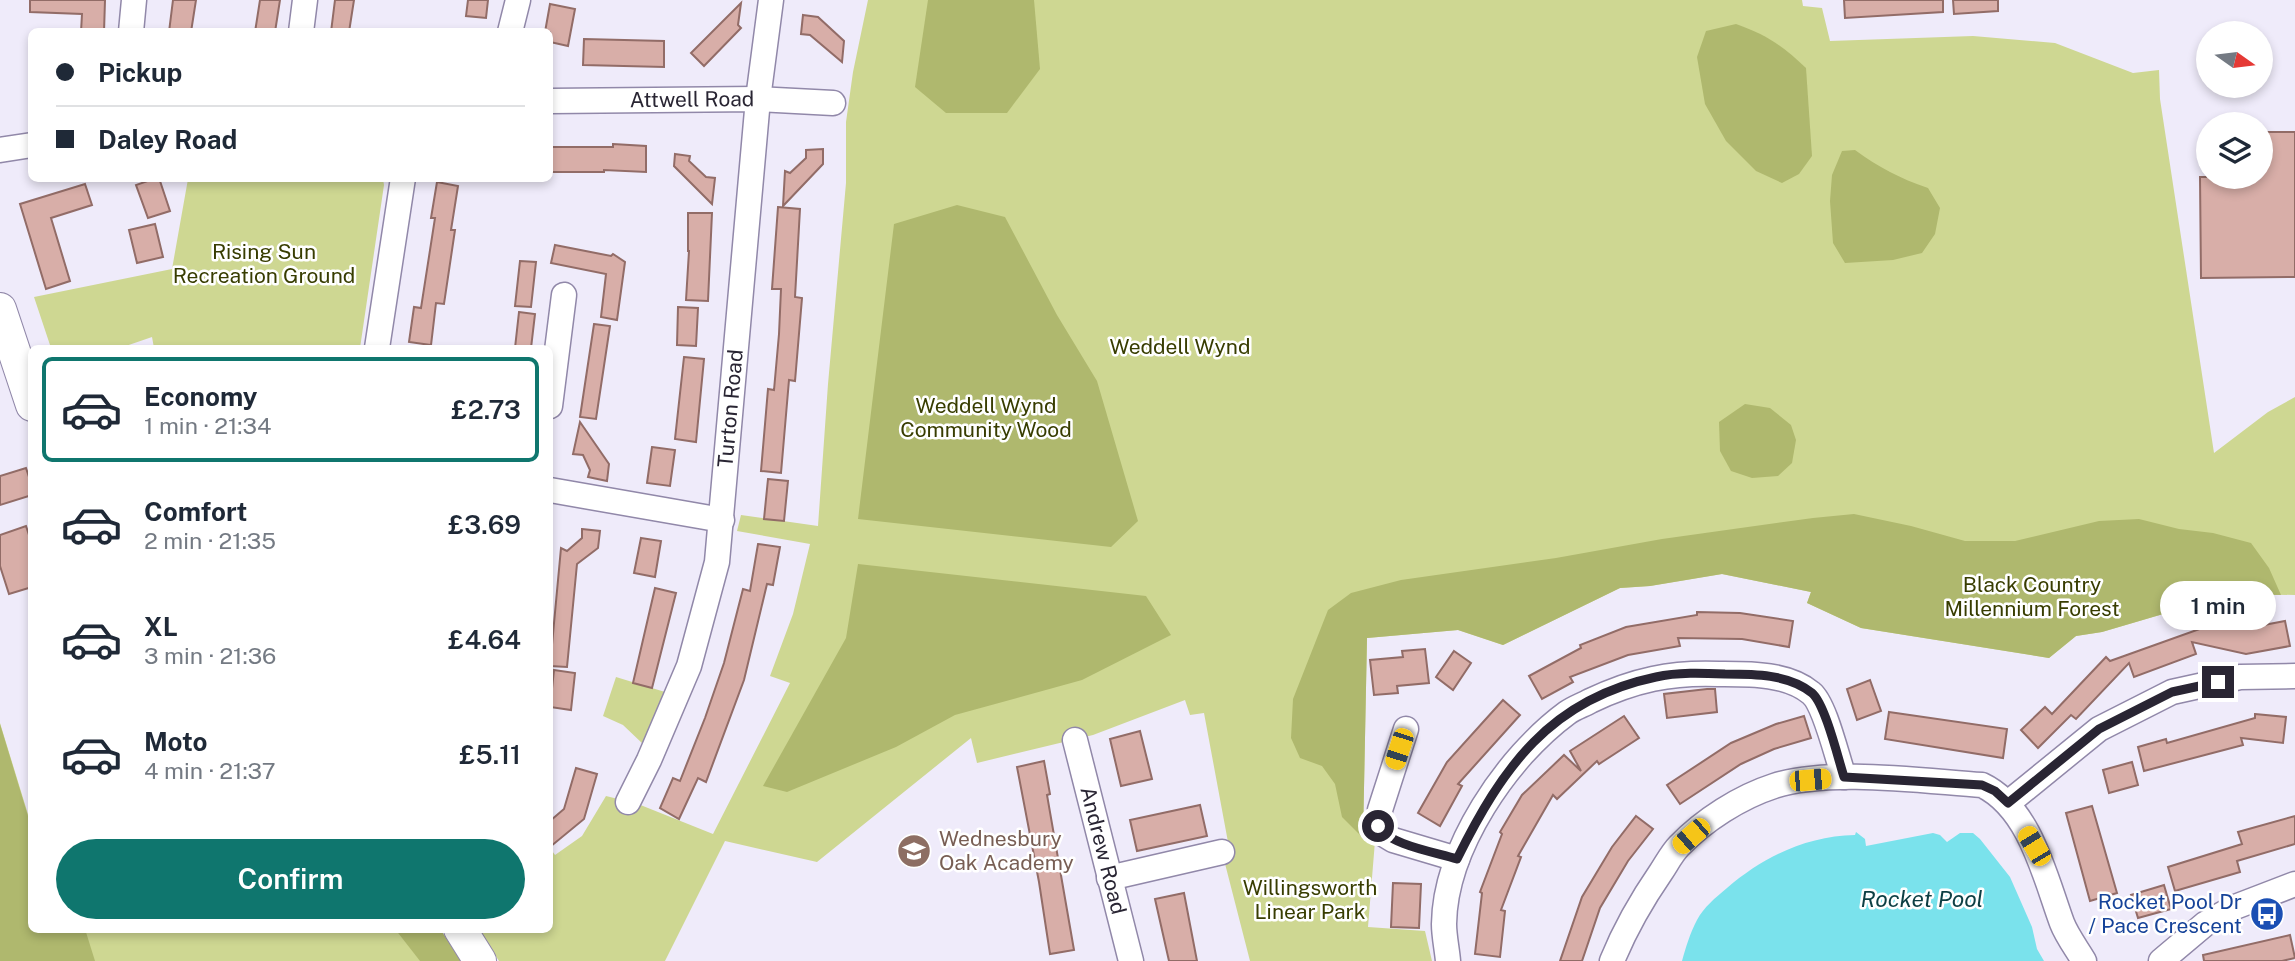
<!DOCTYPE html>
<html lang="en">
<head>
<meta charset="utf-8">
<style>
  body { margin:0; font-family:"Public Sans",sans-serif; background:#f6f6f7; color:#1f2937; height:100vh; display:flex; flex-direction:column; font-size:26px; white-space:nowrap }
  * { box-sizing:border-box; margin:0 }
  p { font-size:23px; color:#747a83 }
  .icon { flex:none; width:38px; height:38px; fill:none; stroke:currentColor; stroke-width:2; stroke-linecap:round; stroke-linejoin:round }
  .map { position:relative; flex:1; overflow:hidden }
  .details { position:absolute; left:28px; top:345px; width:525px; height:588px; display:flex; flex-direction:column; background:#fff; border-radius:10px; box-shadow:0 4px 10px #0003 }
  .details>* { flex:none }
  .top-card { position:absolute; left:28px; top:28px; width:525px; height:154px; border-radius:10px; box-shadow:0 4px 10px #0003; display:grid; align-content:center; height:154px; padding:0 28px; background:#fff }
  .needle { width:46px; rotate:104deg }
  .buttons { position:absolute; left:2196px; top:21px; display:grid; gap:14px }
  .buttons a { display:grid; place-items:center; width:77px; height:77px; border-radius:50%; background:#fff; box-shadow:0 4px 10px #0003; font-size:35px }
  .end { position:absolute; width:32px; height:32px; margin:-16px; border:9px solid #292533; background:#fff; box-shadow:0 0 0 4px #fff }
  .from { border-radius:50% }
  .bubble { position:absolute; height:49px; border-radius:24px; background:#fff; box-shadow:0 4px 10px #0003; font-size:23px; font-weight:600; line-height:49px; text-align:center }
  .car { position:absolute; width:21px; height:42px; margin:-21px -10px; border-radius:9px; box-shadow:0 0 5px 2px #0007; background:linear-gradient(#f5c518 24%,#345 0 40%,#f5c518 0 76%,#345 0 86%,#f5c518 0) }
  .top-card b { display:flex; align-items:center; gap:24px; height:66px; font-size:26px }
  .top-card b+b { border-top:2px solid #e0e1e3 }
  .top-card i { width:18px; height:18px; background:#1f2937 }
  ul { padding:12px 0 0; list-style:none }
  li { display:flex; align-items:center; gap:21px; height:105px; margin:0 14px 10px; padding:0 14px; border:4px solid transparent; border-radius:10px }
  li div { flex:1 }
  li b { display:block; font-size:26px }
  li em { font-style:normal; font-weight:600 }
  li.on { border-color:#0f766e }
  li>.icon { width:63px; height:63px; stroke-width:1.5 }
  .action { display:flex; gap:14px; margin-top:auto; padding:14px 28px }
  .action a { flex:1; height:80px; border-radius:42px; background:#0f766e; color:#fff; font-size:28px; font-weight:600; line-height:80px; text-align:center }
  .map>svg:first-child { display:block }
</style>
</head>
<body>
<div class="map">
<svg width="2295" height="961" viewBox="0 0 2295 961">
  <rect width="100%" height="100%" fill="#efebfa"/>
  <g fill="#ced792">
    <polygon points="868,0 1802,0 1803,6 1822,8 1830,41 1973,36 2055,43 2133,73 2159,70 2160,99 2214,453 2268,412 2295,397 2295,595 2231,594 2102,632 2076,636 2049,658 1861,628 1807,603 1811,592 1722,574 1650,586 1620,588 1503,645 1458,630 1367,638 1363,838 1375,841 1368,927 1425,931 1432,961 1250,961 1222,852 1228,842 1204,713 1190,715 1185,700 1093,735 977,763 971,738 817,862 725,841 665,961 499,961 478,929 550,929 550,848 555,855 582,836 606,796 638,804 713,834 790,683 770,676 793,614 810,544 737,531 741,515 818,526 828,384 846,183 846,122 853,72"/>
    <polygon points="188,179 383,179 384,185 360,348 154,348 152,337 120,348 51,348 34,297 172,269"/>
    <polygon points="616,677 665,692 643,744 623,725 603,716"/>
    <polygon points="0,723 31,824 32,929 440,929 461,961 0,961"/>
  </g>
  <g fill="#afb86e">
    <polygon points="928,0 1034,0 1040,69 1007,113 946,113 915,87"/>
    <path d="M1736,24C1767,35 1783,46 1806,68L1812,156L1799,174L1782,183L1756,171L1726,141L1705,104L1697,57L1706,31Z"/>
    <path d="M1855,150C1880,168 1899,178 1928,188L1940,208L1935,234L1922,253L1893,260L1845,263L1833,243L1830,201L1832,175L1842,151Z"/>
    <polygon points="957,205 1005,217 1057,315 1097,381 1138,521 1111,547 858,519 894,224"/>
    <polygon points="1745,404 1770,408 1791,425 1796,440 1792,463 1778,476 1752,478 1731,471 1720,451 1719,422"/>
    <polygon points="1854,514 1911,526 1965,541 2015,541 2099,521 2139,519 2179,529 2213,533 2251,543 2269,568 2281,595 2231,594 2102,632 2076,636 2049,658 1861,628 1807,603 1811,592 1722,574 1650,586 1620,588 1503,645 1458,630 1367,638 1363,838 1342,817 1335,784 1322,766 1300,758 1291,738 1293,699 1328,610 1351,593 1401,580 1556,558 1662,539 1813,518"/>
    <polygon points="858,564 1146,596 1171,635 1082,680 955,715 896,747 787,792 763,786 846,638"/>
    <polygon points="0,724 31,826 32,929 85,929 95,961 0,961"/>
    <polygon points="395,929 440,929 461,961 420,961"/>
  </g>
  <path fill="#7ae2ec" d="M1856,832L1865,839L1866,846L1933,833L1940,835L1947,842L1960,833H1973L1980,839L2010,877L2032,927L2037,949L2044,961H1682C1686,947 1690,933 1697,920C1704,907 1715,898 1727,888C1763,857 1806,836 1855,835Z"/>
  <g fill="#d8aea8" stroke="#926c67" stroke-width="2">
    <polygon points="30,0 105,0 104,32 81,32 82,14 30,12"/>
    <polygon points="173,0 196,0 191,32 169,32"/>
    <polygon points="260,0 280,0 275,32 255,32"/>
    <polygon points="335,0 354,0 349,32 331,32"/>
    <polygon points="468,0 488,0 486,18 466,16"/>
    <polygon points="1844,0 1943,0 1943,12 1845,18"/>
    <polygon points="1953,0 1998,0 1998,11 1954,14"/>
    <polygon points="741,3 738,25 741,28 704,66 691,53"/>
    <polygon points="550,4 575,9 568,46 550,42 550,32 545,32"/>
    <polygon points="803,15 818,17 844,41 842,62 810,35 801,34"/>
    <polygon points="584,39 664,41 664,67 583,65"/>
    <polygon points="2261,132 2295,132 2295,277 2201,278 2200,177 2261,177"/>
    <polygon points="613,144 646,146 646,172 604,170 604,172 550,172 550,147 613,147"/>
    <polygon points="823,149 823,164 783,206 785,171 790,173 806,158 806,150"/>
    <polygon points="675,154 690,156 689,161 706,177 715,178 712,204 674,166"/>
    <polygon points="156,178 159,178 170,211 148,218 136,185"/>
    <polygon points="437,182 458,186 451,230 455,230 444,304 436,303 431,345 409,342 414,307 421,308 435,218 431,218"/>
    <polygon points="85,184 92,205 51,218 70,281 46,289 20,204"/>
    <polygon points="778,207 800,209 795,297 802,298 795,381 789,380 781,473 761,471 768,389 774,390 779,334 781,289 772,289"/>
    <polygon points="688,213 712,213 708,301 686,300 689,251 688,251"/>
    <polygon points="155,224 163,257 137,263 129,230"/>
    <polygon points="555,245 611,256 613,254 625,262 617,320 601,317 606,274 551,263"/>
    <polygon points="520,261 536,262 531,307 515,306"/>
    <polygon points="678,307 698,308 696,346 677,345"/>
    <polygon points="519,312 535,314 531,348 515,348"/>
    <polygon points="594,324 610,326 596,419 580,417"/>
    <polygon points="684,357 704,359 696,442 675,439"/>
    <polygon points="580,422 609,464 607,481 588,477 590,470 583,455 573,454"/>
    <polygon points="652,447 675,450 670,486 647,483"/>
    <polygon points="26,468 32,486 32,495 0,505 0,476"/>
    <polygon points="768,479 788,481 784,521 764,519"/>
    <polygon points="26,526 32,544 32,587 9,594 0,566 0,535"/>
    <polygon points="582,529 600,531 598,548 577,564 567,667 550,666 561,548 567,551 582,538"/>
    <polygon points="641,538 661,541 655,577 634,573"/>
    <polygon points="758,544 780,547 773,585 767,584 744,680 706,782 698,778 679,819 660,808 673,778 680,781 705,718 724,663 743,589 750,591"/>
    <polygon points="655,588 676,593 652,688 633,683"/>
    <polygon points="1697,612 1740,613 1793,621 1789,647 1742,639 1678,638 1680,646 1628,655 1570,677 1573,682 1542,699 1529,676 1581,648 1580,645 1626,627 1697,615"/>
    <polygon points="2209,621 2243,629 2285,621 2290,646 2246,654 2192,642 2196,654 2134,677 2129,663 2076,719 2071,715 2038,748 2021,730 2045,707 2052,714 2106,657 2110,661 2208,626"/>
    <polygon points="1425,649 1429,683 1397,686 1398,693 1374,695 1370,660 1403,657 1402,651"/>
    <polygon points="1454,651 1471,663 1453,690 1436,677"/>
    <polygon points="554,670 575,673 571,710 550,707"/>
    <polygon points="1870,680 1881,711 1857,720 1847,689"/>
    <polygon points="1707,689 1715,689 1717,712 1667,718 1664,694"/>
    <polygon points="1503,700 1520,715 1458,784 1462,786 1440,826 1418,813 1447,762"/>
    <polygon points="1889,712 2007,729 2003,758 1885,739"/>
    <polygon points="2255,714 2286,717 2283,743 2241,738 2243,745 2144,771 2138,747 2166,739 2167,743 2255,718"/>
    <polygon points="1624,716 1639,738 1599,764 1597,761 1557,799 1553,795 1518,856 1521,857 1501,910 1505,911 1500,957 1475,954 1482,893 1480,892 1502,834 1500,832 1522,795 1564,755 1581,771 1570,751"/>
    <polygon points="1804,716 1811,738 1774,749 1741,764 1680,804 1667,785 1731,743 1776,724"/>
    <polygon points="1140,731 1152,779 1121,786 1110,739"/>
    <polygon points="1044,761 1050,794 1047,795 1074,950 1050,954 1039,882 1017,767"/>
    <polygon points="2132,762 2138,785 2109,793 2103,770"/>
    <polygon points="576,768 597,774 584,819 550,847 550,821 564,809"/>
    <polygon points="1200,805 1207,836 1137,851 1130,820"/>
    <polygon points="2092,806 2117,893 2090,901 2066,813"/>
    <polygon points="1636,816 1653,829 1628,861 1600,908 1582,961 1560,961 1582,897 1612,847"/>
    <polygon points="2295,816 2295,844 2237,861 2240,872 2175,891 2168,867 2242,844 2238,832"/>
    <polygon points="1393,883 1421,884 1419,928 1391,927"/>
    <polygon points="2164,885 2171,909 2138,918 2131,895"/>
    <polygon points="1184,893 1197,961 1169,961 1155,899"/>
    <polygon points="2290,935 2295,958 2282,961 2204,961 2203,955"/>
  </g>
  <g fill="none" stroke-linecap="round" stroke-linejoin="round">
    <g stroke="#9188a9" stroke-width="27">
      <g id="minor">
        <polyline points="131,32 134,0"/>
        <polyline points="301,32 305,0"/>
        <polyline points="510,32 518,0"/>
        <path id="s1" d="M550,101L758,99L833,103"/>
        <polyline points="0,150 32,145"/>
        <polyline points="377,348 403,178"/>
        <polyline points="550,406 564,295"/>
        <polyline points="550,490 722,520"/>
        <polyline points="1406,729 1380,810 1378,826 1383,834 1393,840 1457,859"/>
        <path id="s2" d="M1075,740L1131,961"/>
        <path id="s3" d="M628,802L649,760L689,666L717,562L758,99L771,0"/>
        <polyline points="2008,803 2099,729 2172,692 2240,677 2295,676"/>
        <polyline points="1109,878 1222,852"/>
        <path d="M1448,961C1447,949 1444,936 1444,924C1445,848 1507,757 1567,713C1574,708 1583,705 1590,701C1634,680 1671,672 1719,674C1749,674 1787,673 1811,693C1825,704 1837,758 1844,777"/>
        <path d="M1612,961C1625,929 1641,901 1661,872C1667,863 1672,853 1679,846C1704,820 1740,797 1774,786C1830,768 1922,781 1982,785C2030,808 2045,877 2062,923C2067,936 2077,949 2084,961"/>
        <polyline points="2161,961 2205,924 2235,907 2295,884"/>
      </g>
    </g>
    <g stroke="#9188a9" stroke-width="34">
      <g id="major">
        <polyline points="0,309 32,405"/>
        <polyline points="460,929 480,961"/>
      </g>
    </g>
    <use href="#minor" stroke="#fff" stroke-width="24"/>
    <use href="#major" stroke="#fff" stroke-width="32"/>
  </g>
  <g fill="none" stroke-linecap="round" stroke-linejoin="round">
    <path stroke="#292533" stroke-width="9" d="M1378,826C1389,845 1435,852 1457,859C1502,768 1550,699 1656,677C1678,672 1702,673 1725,674C1753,674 1789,674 1812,693C1825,704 1838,758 1844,777L1982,785L1995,791L2008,803L2099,729L2172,692L2218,682"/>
  </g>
  <defs>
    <g id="school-disc" transform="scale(1.75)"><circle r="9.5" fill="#8d6e63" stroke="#fff"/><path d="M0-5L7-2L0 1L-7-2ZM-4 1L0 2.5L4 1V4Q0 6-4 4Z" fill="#fff"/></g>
    <g id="bus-disc" transform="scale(1.75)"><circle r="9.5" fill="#1a4fb4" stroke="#fff"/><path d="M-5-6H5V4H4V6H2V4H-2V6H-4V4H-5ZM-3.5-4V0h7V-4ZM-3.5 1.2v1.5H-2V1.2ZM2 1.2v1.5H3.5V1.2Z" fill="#fff"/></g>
  </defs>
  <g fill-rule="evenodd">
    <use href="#school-disc" x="914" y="851"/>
    <use href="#bus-disc" x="2267" y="914"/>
  </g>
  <g text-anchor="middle" stroke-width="5" stroke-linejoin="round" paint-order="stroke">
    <g font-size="21" fill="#292533" stroke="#fff">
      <text dy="7" stroke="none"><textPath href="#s1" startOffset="142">Attwell Road</textPath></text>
      <text dy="7" stroke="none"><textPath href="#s3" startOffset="411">Turton Road</textPath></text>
      <text dy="7" stroke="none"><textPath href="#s2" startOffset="114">Andrew Road</textPath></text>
    </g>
    <g font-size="21" fill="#383d01" stroke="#fff">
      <text x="264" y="259">Rising Sun<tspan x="264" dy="24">Recreation Ground</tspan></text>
      <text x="1180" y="354">Weddell Wynd</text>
      <text x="986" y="413">Weddell Wynd<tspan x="986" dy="24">Community Wood</tspan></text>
      <text x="2032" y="592">Black Country<tspan x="2032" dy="24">Millennium Forest</tspan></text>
      <text x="1310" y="895">Willingsworth<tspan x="1310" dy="24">Linear Park</tspan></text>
    </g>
    <g font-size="21" fill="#785e54" stroke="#fff" text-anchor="start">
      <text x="939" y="846">Wednesbury<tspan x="939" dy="24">Oak Academy</tspan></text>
    </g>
    <g font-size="21" fill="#164399" stroke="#fff" text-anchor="end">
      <text x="2242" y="909">Rocket Pool Dr<tspan x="2242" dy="24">/ Pace Crescent</tspan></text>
    </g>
    <g font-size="23" font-style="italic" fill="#0d3f44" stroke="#fff">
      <text x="1922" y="907">Rocket Pool</text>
    </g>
  </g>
</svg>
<div class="buttons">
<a><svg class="needle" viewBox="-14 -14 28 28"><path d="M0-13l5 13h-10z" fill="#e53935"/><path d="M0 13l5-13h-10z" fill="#747a83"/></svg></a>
<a><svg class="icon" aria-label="layers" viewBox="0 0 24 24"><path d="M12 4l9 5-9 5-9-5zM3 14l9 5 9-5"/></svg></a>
</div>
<i class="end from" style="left:1378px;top:826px"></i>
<i class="end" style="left:2218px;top:682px"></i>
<div class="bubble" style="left:2160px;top:581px;width:116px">1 min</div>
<i class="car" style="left:1399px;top:749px;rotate:198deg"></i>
<i class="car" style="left:1810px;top:780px;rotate:85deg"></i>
<i class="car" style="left:1691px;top:836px;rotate:229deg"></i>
<i class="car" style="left:2034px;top:846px;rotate:329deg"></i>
<div class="top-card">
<b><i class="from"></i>Pickup</b>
<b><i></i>Daley Road</b>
</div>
<section class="details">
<ul>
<li class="on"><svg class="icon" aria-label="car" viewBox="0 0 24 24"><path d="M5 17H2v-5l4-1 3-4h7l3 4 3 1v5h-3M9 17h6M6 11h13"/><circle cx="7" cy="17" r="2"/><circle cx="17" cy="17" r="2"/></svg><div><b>Economy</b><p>1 min · 21:34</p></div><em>£2.73</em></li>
<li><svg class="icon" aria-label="car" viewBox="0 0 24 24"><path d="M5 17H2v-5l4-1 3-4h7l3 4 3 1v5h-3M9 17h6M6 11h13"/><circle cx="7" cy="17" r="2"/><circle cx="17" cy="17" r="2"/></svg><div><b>Comfort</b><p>2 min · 21:35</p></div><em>£3.69</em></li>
<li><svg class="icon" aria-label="car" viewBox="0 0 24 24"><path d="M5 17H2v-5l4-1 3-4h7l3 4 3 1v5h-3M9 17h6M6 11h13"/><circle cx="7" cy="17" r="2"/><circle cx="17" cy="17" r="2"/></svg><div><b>XL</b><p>3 min · 21:36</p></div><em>£4.64</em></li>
<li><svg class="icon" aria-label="car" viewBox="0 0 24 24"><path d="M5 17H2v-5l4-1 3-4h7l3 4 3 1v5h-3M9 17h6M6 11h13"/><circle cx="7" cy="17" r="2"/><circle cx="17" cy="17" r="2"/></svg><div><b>Moto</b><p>4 min · 21:37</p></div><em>£5.11</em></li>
</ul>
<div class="action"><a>Confirm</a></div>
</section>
</div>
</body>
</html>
